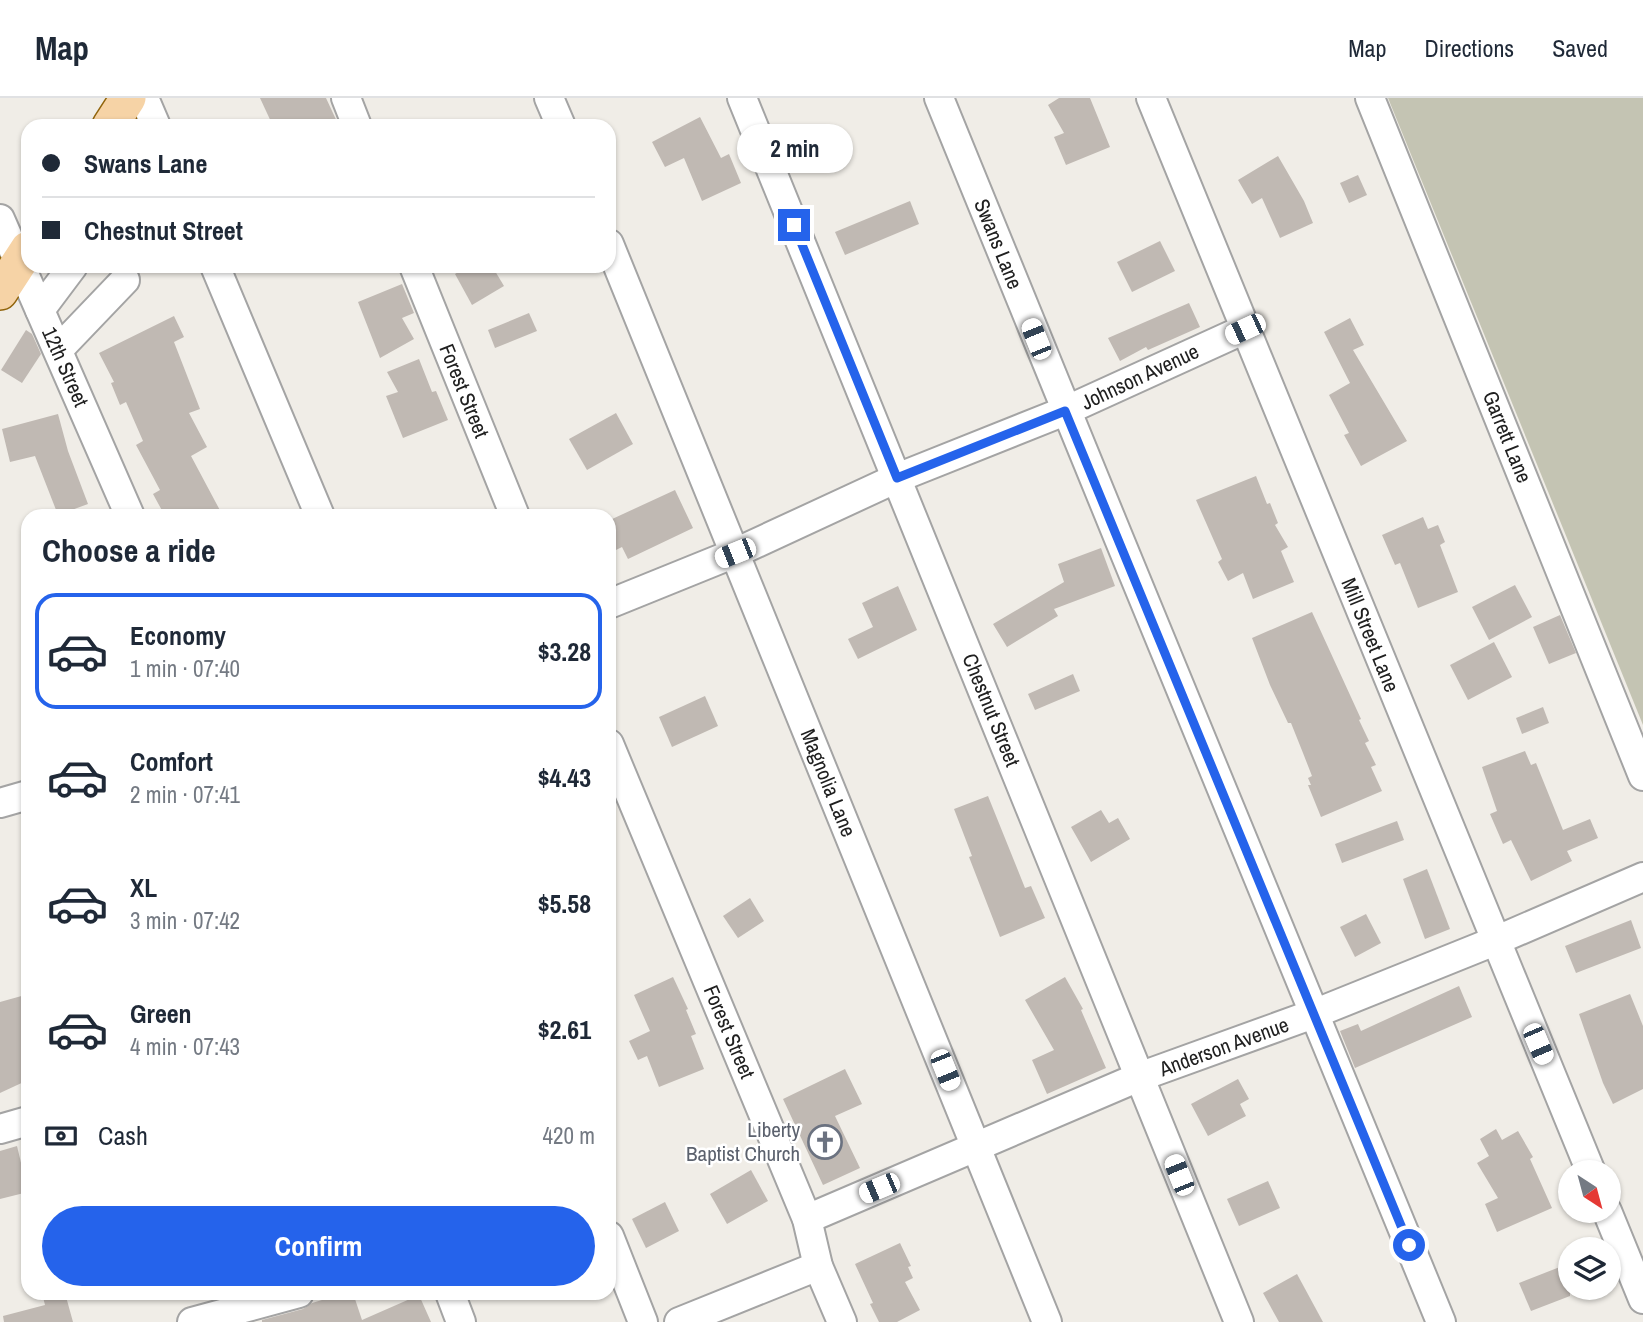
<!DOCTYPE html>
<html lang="en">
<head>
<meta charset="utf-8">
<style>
  body { margin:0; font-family:"Archivo Narrow",sans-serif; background:#f2f2f3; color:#1f2937; height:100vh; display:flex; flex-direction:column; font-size:26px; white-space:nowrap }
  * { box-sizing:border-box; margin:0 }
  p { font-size:23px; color:#747a83 }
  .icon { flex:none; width:38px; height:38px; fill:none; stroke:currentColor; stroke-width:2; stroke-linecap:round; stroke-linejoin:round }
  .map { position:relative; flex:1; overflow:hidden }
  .drawer { position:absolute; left:21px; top:411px; width:595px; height:791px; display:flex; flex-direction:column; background:#fff; border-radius:21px; box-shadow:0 2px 5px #0004 }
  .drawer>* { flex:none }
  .hud { position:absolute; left:21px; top:21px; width:595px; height:154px; border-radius:21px; box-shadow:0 2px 5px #0004; display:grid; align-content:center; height:154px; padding:0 21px; background:#fff }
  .needle { width:46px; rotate:144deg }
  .controls { position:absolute; left:1558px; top:1062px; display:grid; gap:14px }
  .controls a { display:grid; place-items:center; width:63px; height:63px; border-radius:50%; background:#fff; box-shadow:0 2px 5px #0004; font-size:35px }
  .end { position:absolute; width:32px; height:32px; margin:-16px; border:9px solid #2563eb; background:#fff; box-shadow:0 0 0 4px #fff }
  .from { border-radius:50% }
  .bubble { position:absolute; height:49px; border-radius:24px; background:#fff; box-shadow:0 2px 5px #0004; font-size:23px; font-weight:800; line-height:49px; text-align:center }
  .car { position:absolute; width:21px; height:42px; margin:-21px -10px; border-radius:9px; box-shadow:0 0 5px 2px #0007; background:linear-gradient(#fff 24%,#345 0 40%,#fff 0 76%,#345 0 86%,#fff 0) }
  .hud b { display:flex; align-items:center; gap:24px; height:66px; font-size:26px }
  .hud b+b { border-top:2px solid #e0e1e3 }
  .hud i { width:18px; height:18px; background:#1f2937 }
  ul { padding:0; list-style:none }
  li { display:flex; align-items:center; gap:21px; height:116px; margin:0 14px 10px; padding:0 7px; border:4px solid transparent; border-radius:21px }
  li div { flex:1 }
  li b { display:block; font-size:26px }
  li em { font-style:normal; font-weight:800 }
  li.selected { border-color:#2563eb }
  li>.icon { width:63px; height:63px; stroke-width:1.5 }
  h2 { padding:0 21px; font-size:32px; line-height:84px }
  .pay { display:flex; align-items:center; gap:18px; height:77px; padding:0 21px; font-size:26px }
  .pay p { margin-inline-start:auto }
  .button { display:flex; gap:14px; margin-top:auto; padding:14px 21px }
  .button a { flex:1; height:80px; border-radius:42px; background:#2563eb; color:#fff; font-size:28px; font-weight:800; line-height:80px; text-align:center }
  header { display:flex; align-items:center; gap:42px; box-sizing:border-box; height:98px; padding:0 35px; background:#fff; border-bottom:2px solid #e0e1e3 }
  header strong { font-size:33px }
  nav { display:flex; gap:38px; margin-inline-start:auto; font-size:24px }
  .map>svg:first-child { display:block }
</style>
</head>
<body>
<header>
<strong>Map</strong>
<nav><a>Map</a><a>Directions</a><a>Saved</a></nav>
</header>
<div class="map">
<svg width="1643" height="1224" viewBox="0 0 1643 1224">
  <rect width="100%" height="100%" fill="#f0ede7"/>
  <polygon fill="#c4c4b3" points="1388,0 1643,0 1643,627"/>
  <g fill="#c0b9b3">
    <polygon points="260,0 326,0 339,28 273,28"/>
    <polygon points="1059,0 1090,0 1110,49 1066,67 1054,39 1064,35 1048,7"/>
    <polygon points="700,19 721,60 729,56 741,85 702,103 684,60 665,69 652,44"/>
    <polygon points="1278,58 1304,103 1313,125 1280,140 1262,100 1252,106 1238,82"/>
    <polygon points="1358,77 1367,97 1349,105 1340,85"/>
    <polygon points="910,103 919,126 845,157 835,134"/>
    <polygon points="1160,143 1175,173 1132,194 1117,164"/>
    <polygon points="468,168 492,168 504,188 472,207 455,176"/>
    <polygon points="402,186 414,215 402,220 414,241 380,260 358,204"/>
    <polygon points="1189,205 1200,229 1148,252 1146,249 1120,263 1108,240"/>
    <polygon points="529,215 537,233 495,250 488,232"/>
    <polygon points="174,218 184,239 174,244 200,311 189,315 207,349 191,358 223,418 165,418 153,396 160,392 136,347 143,343 126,304 120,307 111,285 114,284 99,255"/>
    <polygon points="1350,220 1364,247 1353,252 1407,343 1361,368 1344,337 1349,335 1329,297 1350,285 1324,234"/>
    <polygon points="26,232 32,236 41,256 22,285 1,272"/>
    <polygon points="419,261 432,294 436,293 448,322 403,340 386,298 398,294 387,274"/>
    <polygon points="616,315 633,346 587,372 569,341"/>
    <polygon points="58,316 68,353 88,406 58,417 35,358 10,364 2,331"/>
    <polygon points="1256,378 1267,406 1270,405 1278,425 1275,427 1288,449 1281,453 1294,484 1253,501 1243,475 1228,483 1218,464 1222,461 1196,402"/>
    <polygon points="675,392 693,430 628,461 622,449 614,453 609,442 609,436 615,433 610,422"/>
    <polygon points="1423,419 1428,431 1438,427 1445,444 1440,447 1458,494 1418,510 1400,465 1395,467 1382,437"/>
    <polygon points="1101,450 1115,488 1054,511 1058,518 1007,549 993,526 1064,484 1058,466"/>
    <polygon points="1515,487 1532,519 1489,542 1472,509"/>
    <polygon points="898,488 917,532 858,561 848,541 873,529 862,505"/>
    <polygon points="1312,514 1361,621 1359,622 1369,643 1365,645 1376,667 1371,669 1382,693 1321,719 1308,687 1311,687 1308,680 1312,678 1303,655 1291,625 1288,625 1270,587 1252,540"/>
    <polygon points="1560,517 1576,555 1549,566 1533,529"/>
    <polygon points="1494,544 1512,579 1468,602 1450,567"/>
    <polygon points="1073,576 1080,593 1035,612 1028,596"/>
    <polygon points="705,598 718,628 672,649 659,619"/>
    <polygon points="1543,609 1549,625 1522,636 1516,620"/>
    <polygon points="1525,653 1531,667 1536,665 1563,732 1590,721 1598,740 1567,753 1572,763 1531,783 1511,742 1503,746 1490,716 1497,713 1482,669"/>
    <polygon points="988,698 1025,790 1031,788 1045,820 1000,839 969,759 972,758 954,711"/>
    <polygon points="1101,712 1109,725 1118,720 1130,741 1091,764 1071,729"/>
    <polygon points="1397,723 1404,742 1342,765 1335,746"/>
    <polygon points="1427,771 1450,831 1425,841 1403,781"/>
    <polygon points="750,800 764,823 738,840 723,818"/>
    <polygon points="1366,816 1381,845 1355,859 1340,829"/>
    <polygon points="1631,822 1641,850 1576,875 1565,848"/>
    <polygon points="673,879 688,911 686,912 696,936 691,938 704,971 659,989 647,958 638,962 629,943 650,933 634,897"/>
    <polygon points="1065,879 1083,911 1081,912 1106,970 1047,996 1032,962 1054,952 1025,902"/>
    <polygon points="1459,888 1472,919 1355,970 1340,933 1358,926 1361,933"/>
    <polygon points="1630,896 1643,928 1643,991 1613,1006 1603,985 1579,916"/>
    <polygon points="25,897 28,907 28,982 0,995 0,904"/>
    <polygon points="845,971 862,1006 835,1018 860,1070 823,1087 783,1001"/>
    <polygon points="1238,981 1249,1001 1240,1006 1246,1018 1208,1038 1191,1006"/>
    <polygon points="1496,1031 1502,1042 1518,1033 1533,1059 1530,1061 1552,1110 1497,1134 1485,1106 1498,1100 1477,1065 1489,1058 1480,1041"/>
    <polygon points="17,1048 28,1094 0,1101 0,1053"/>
    <polygon points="751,1072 768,1103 727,1126 710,1096"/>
    <polygon points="1268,1083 1280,1110 1239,1128 1227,1101"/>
    <polygon points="665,1104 679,1133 646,1150 632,1121"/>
    <polygon points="900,1145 911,1168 908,1169 913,1180 905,1184 920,1212 897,1224 879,1224 870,1206 873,1205 855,1166"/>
    <polygon points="1570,1165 1570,1198 1531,1213 1519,1185"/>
    <polygon points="1297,1176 1323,1224 1279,1224 1263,1195"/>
    <polygon points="42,1195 65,1195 73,1224 4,1224 3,1218 45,1207"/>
    <polygon points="345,1195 353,1195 362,1222 419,1197 431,1224 262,1224 262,1222 303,1211 312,1205"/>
  </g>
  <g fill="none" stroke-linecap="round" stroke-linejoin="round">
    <g stroke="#a4a4a4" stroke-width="32">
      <g id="minor">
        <polyline points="144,0 156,28"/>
        <polyline points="346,0 357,28"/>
        <polyline points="549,0 561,28"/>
        <polyline points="742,0 1239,1224"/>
        <path d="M939,0C1104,409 1275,815 1441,1224"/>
        <polyline points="1151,0 1591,1074"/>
        <polyline points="1370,0 1643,678"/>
        <polyline points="0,121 130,418"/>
        <polyline points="609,146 1047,1224"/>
        <polyline points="215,168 320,418"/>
        <polyline points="414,168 515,418"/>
        <polyline points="40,212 73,168"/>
        <polyline points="58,252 125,182"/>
        <polyline points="609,506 735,455 897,380 1065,313 1245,231"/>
        <polyline points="609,646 807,1121 818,1168 842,1224"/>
        <polyline points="0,705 28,697"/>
        <polyline points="0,1031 28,1023"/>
        <polyline points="1607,1113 1643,1201"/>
        <polyline points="807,1121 1139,979 1316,915 1495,843 1643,779"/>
        <polyline points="609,1138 643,1224"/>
        <polyline points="450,1195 461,1224"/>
        <polyline points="192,1224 299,1195"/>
        <polyline points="679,1224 818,1168"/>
      </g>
    </g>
    <g stroke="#91640b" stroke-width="38">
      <g id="major">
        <polyline points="110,28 128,0"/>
        <polyline points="0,194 28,151"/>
      </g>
    </g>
    <use href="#minor" stroke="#fff" stroke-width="28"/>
    <use href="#major" stroke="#f6d3a6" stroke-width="35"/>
  </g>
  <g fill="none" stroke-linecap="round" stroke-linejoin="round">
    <polyline stroke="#2563eb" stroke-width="9" points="794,127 897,380 1065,313 1409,1147"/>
  </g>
  <defs>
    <g id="church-ring" transform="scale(1.75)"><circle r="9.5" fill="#fff" stroke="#6b7280" stroke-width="1.5"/><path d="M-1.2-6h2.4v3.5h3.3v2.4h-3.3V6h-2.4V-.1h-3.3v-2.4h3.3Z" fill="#6b7280"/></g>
  </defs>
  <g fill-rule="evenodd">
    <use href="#church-ring" x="825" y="1044"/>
  </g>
  <g text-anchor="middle" stroke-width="5" stroke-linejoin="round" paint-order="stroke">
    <g font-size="21" fill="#202020" stroke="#fff">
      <text transform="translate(998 146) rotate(68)" y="7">Swans Lane</text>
      <text transform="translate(65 269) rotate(66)" y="7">12th Street</text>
      <text transform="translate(1140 279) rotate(-25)" y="7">Johnson Avenue</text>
      <text transform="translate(464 293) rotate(68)" y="7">Forest Street</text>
      <text transform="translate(1507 339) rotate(68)" y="7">Garrett Lane</text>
      <text transform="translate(1370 537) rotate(68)" y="7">Mill Street Lane</text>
      <text transform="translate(991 612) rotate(68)" y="7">Chestnut Street</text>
      <text transform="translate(828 685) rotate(68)" y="7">Magnolia Lane</text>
      <text transform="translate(729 934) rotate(67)" y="7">Forest Street</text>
      <text transform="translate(1224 949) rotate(-20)" y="7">Anderson Avenue</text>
    </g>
    <g font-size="21" fill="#5b616d" stroke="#fff" text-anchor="end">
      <text x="800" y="1039">Liberty<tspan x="800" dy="24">Baptist Church</tspan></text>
    </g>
  </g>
</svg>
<div class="controls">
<a><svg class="needle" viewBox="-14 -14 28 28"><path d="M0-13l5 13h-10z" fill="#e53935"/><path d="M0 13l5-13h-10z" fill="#747a83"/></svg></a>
<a><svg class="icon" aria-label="layers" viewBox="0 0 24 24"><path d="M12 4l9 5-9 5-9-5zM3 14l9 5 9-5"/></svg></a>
</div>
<i class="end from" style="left:1409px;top:1147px"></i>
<i class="end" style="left:794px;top:127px"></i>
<div class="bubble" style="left:737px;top:26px;width:116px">2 min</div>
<i class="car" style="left:1245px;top:231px;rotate:245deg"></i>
<i class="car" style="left:1036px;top:241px;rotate:338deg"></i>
<i class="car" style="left:735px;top:455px;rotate:248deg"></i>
<i class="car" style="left:1538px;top:946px;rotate:157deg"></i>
<i class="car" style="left:945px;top:972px;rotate:158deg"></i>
<i class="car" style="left:1179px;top:1077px;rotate:338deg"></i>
<i class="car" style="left:879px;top:1090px;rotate:247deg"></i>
<div class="hud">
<b><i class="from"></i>Swans Lane</b>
<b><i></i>Chestnut Street</b>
</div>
<section class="drawer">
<h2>Choose a ride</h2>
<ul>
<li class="selected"><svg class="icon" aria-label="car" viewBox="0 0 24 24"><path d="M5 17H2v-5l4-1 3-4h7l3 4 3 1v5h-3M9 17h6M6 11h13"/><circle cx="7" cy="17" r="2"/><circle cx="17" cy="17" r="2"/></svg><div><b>Economy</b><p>1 min · 07:40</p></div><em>$3.28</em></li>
<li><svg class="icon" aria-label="car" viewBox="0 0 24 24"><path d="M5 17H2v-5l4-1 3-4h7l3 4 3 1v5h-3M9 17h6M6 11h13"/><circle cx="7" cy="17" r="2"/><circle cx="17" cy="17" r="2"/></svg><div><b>Comfort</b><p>2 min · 07:41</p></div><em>$4.43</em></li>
<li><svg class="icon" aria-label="car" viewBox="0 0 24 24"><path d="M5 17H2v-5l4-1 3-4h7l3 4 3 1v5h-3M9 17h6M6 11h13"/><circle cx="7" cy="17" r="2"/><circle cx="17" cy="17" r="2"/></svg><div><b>XL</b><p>3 min · 07:42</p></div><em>$5.58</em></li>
<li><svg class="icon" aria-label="car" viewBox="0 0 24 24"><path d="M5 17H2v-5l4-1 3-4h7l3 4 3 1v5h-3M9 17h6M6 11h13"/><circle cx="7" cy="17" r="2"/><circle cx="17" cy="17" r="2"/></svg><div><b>Green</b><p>4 min · 07:43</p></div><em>$2.61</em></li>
</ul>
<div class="pay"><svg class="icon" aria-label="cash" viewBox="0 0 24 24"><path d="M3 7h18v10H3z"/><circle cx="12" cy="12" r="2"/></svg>Cash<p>420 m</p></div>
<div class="button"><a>Confirm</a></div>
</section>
</div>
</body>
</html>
